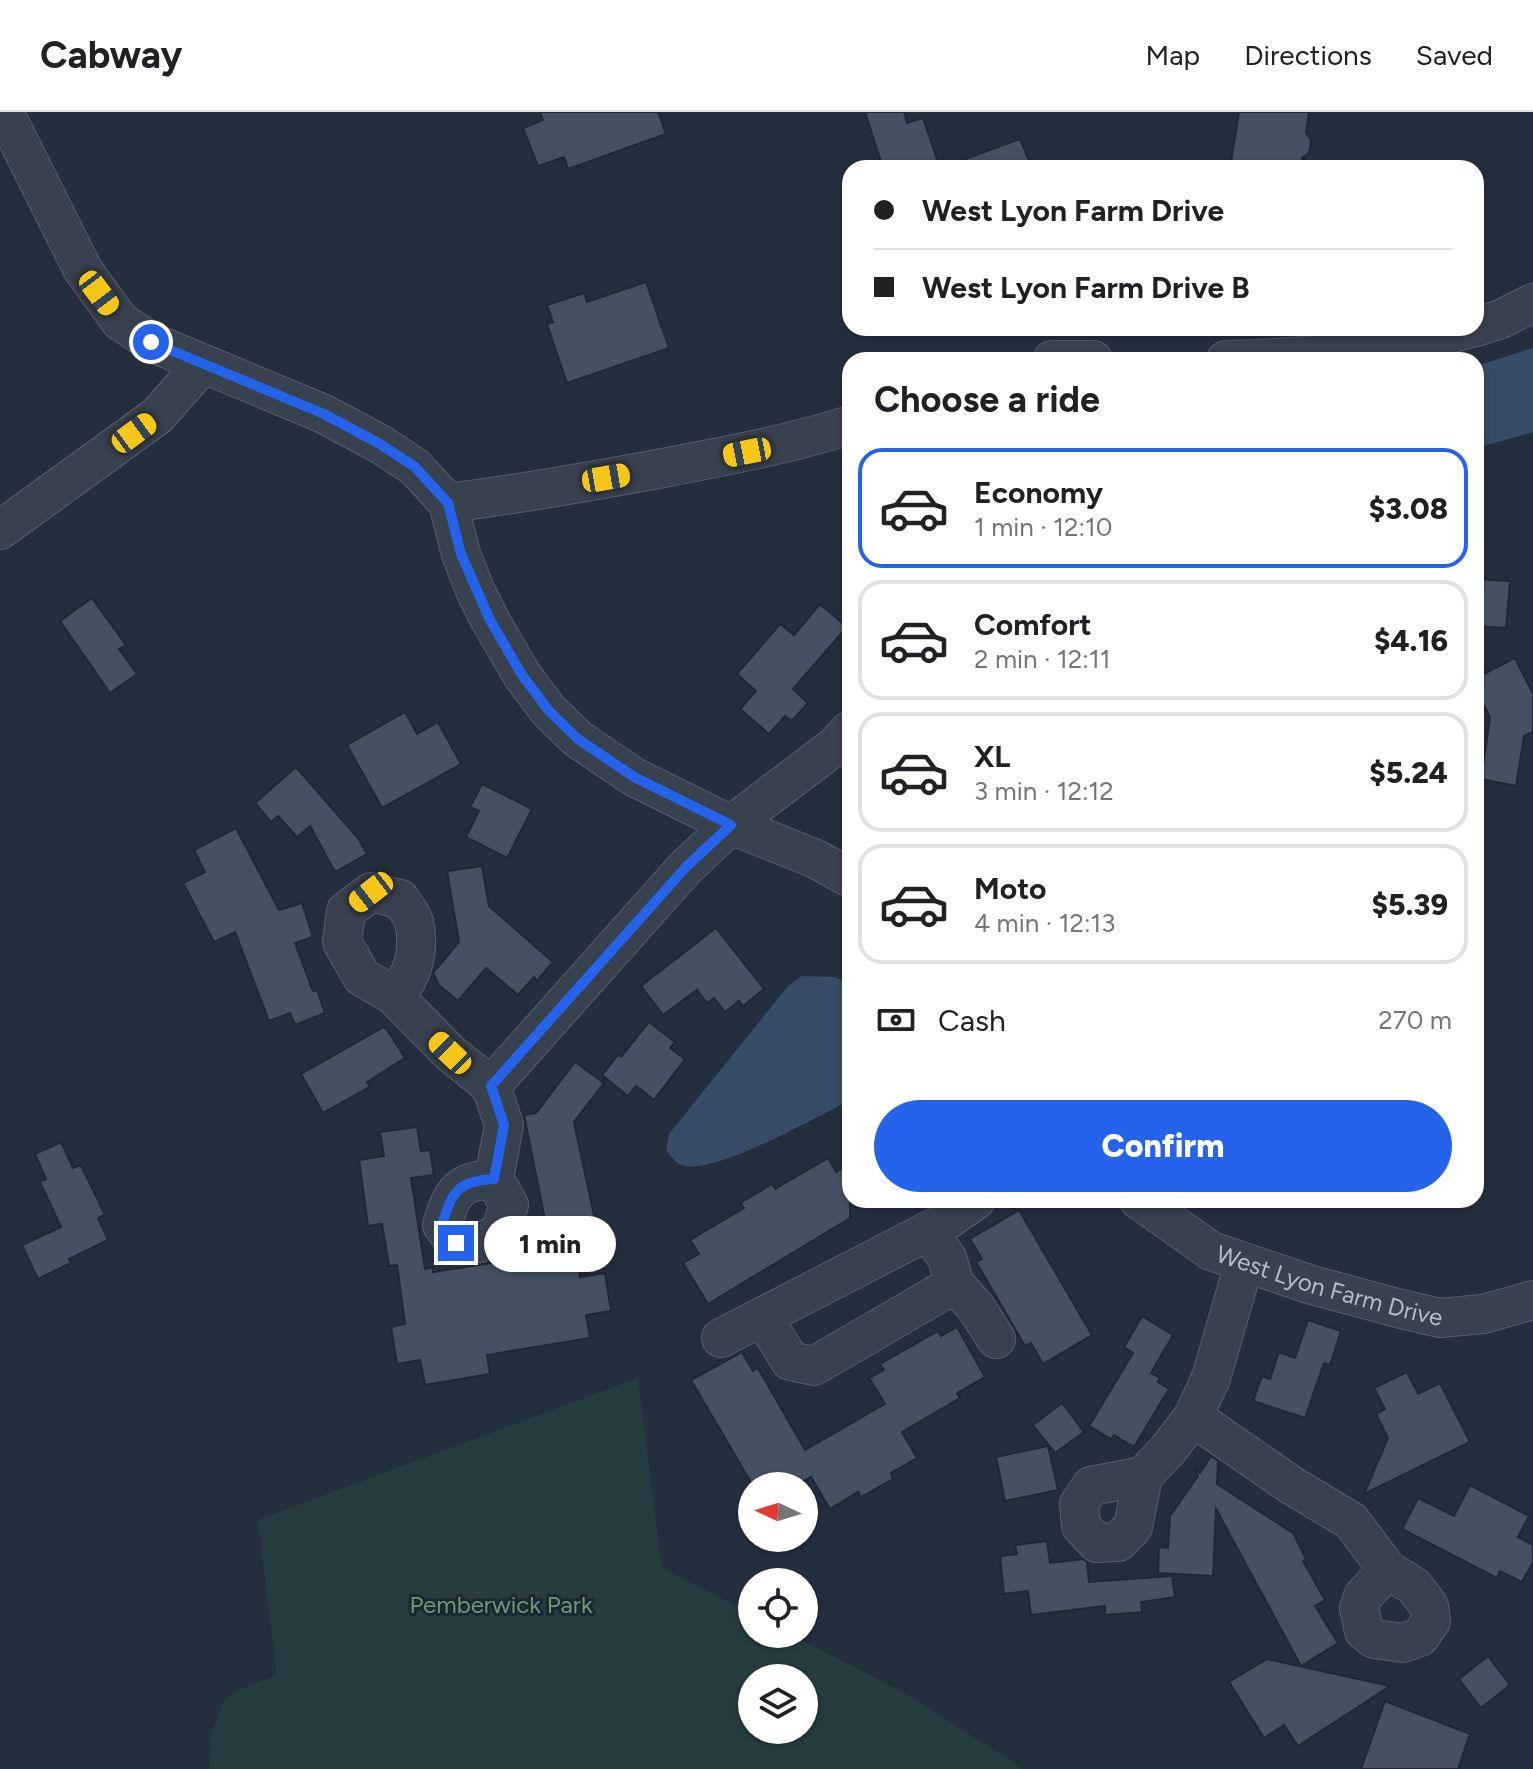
<!DOCTYPE html>
<html lang="en">
<head>
<meta charset="utf-8">
<style>
  body { margin:0; font-family:Figtree,sans-serif; background:#f6f6f6; color:#202124; height:100vh; display:flex; flex-direction:column; font-size:30px; white-space:nowrap }
  * { box-sizing:border-box; margin:0 }
  p { font-size:26px; color:#757577 }
  .icon { flex:none; width:44px; height:44px; fill:none; stroke:currentColor; stroke-width:2; stroke-linecap:round; stroke-linejoin:round }
  .map { position:relative; flex:1; overflow:hidden }
  .sheet { position:absolute; left:842px; top:240px; width:642px; height:856px; display:flex; flex-direction:column; background:#fff; border-radius:24px; box-shadow:0 2px 6px #0004 }
  .sheet>* { flex:none }
  .guide { position:absolute; left:842px; top:48px; width:642px; height:176px; border-radius:24px; box-shadow:0 2px 6px #0004; display:grid; align-content:center; height:176px; padding:0 32px; background:#fff }
  .needle { width:52px; rotate:274deg }
  .controls { position:absolute; left:738px; top:1360px; display:grid; gap:16px }
  .controls a { display:grid; place-items:center; width:80px; height:80px; border-radius:50%; background:#fff; box-shadow:0 2px 6px #0004; font-size:40px }
  .end { position:absolute; width:36px; height:36px; margin:-18px; border:10px solid #2563eb; background:#fff; box-shadow:0 0 0 4px #fff }
  .from { border-radius:50% }
  .bubble { position:absolute; height:56px; border-radius:28px; background:#fff; box-shadow:0 2px 6px #0004; font-size:26px; font-weight:800; line-height:56px; text-align:center }
  .car { position:absolute; width:24px; height:48px; margin:-24px -12px; border-radius:10px; box-shadow:0 0 6px 2px #0007; background:linear-gradient(#f5c518 24%,#345 0 40%,#f5c518 0 76%,#345 0 86%,#f5c518 0) }
  .guide b { display:flex; align-items:center; gap:28px; height:76px; font-size:30px }
  .guide b+b { border-top:2px solid #e0e0e0 }
  .guide i { width:20px; height:20px; background:#202124 }
  ul { padding:0; list-style:none }
  li { display:flex; align-items:center; gap:24px; height:120px; margin:0 16px 12px; padding:0 16px; border:4px solid #e0e0e0; border-radius:24px }
  li div { flex:1 }
  li b { display:block; font-size:30px }
  li em { font-style:normal; font-weight:800 }
  li.selected { border-color:#2563eb }
  li>.icon { width:72px; height:72px; stroke-width:1.5 }
  h2 { padding:0 32px; font-size:36px; line-height:96px }
  .pay { display:flex; align-items:center; gap:20px; height:88px; padding:0 32px; font-size:30px }
  .pay p { margin-inline-start:auto }
  .action { display:flex; gap:16px; margin-top:auto; padding:16px 32px }
  .action a { flex:1; height:92px; border-radius:48px; background:#2563eb; color:#fff; font-size:32px; font-weight:800; line-height:92px; text-align:center }
  header { display:flex; align-items:center; gap:48px; box-sizing:border-box; height:112px; padding:0 40px; background:#fff; border-bottom:2px solid #e0e0e0 }
  header strong { font-size:38px }
  nav { display:flex; gap:44px; margin-inline-start:auto; font-size:28px }
  .map>svg:first-child { display:block }
</style>
</head>
<body>
<header>
<strong>Cabway</strong>
<nav><a>Map</a><a>Directions</a><a>Saved</a></nav>
</header>
<div class="map">
<svg width="1533" height="1657" viewBox="0 0 1533 1657">
  <rect width="100%" height="100%" fill="#242f3e"/>
  <path fill="#263c3f" fill-rule="evenodd" d="M638,1266L662,1456L752,1502V1522H790L912,1585L1023,1657H209L211,1624L223,1589L239,1578L277,1563L258,1408ZM752,1566H804V1618H752Z"/>
  <g fill="#394c67">
    <polygon points="1533,236 1533,320 1476,336 1476,254"/>
    <path d="M802,864L835,865L850,872V986L841,993C809,1009 718,1060 685,1054C676,1052 672,1045 666,1038L669,1022L788,874Z"/>
  </g>
  <g fill="#455162" stroke="#1f2835" stroke-width="2">
    <polygon points="540,0 658,0 666,22 568,57 564,45 538,54 523,16 543,8"/>
    <polygon points="865,0 904,0 907,11 923,6 940,56 883,56"/>
    <polygon points="1239,0 1309,0 1306,21 1311,28 1309,41 1302,46 1301,56 1230,56"/>
    <polygon points="1020,27 1030,51 1016,56 950,56 949,53"/>
    <polygon points="646,170 669,236 567,271 547,212 553,210 547,193 584,181 587,190"/>
    <polygon points="1476,467 1510,469 1506,516 1476,514"/>
    <polygon points="92,486 126,533 119,537 137,562 110,581 60,509"/>
    <polygon points="820,492 847,515 793,577 808,591 792,609 785,604 769,622 740,597 756,579 737,562 780,512 794,523"/>
    <polygon points="1515,546 1533,582 1533,620 1524,624 1516,674 1481,667 1490,606 1476,577 1476,566"/>
    <polygon points="405,600 417,622 438,610 461,652 382,696 347,633"/>
    <polygon points="296,655 358,726 367,742 335,760 310,714 297,725 278,704 271,710 255,691"/>
    <polygon points="482,672 532,697 507,746 466,725 479,699 470,695"/>
    <polygon points="236,716 279,798 302,791 313,825 295,831 313,879 317,878 325,901 295,913 290,901 269,909 235,820 214,830 183,771 205,760 194,738"/>
    <polygon points="482,754 489,794 553,850 537,869 534,865 518,883 486,856 458,889 439,873 433,861 459,830 447,759"/>
    <polygon points="716,816 764,877 743,894 739,889 725,900 714,886 707,891 697,878 663,903 641,874"/>
    <polygon points="649,910 675,930 670,936 685,947 654,988 636,974 628,984 602,963 618,943 621,945"/>
    <polygon points="382,916 386,916 405,946 367,970 370,975 323,1001 301,962"/>
    <polygon points="575,950 604,971 574,1010 596,1113 573,1117 580,1165 605,1161 611,1199 586,1203 590,1226 487,1243 490,1262 425,1273 420,1248 397,1252 391,1215 405,1212 397,1153 389,1154 382,1112 368,1114 359,1048 384,1044 380,1020 417,1015 421,1039 430,1038 434,1063 411,1066 425,1157 433,1155 433,1160 552,1142 524,1003 536,1001"/>
    <polygon points="61,1030 73,1056 81,1053 105,1103 98,1106 108,1128 69,1147 71,1151 38,1167 22,1133 61,1115 40,1070 46,1067 35,1042"/>
    <polygon points="828,1046 836,1060 850,1052 850,1106 708,1192 683,1151 699,1142 690,1128 744,1096 740,1091 772,1072 775,1077"/>
    <polygon points="1019,1098 1092,1223 1043,1252 1031,1231 1025,1234 976,1150 982,1147 970,1127"/>
    <polygon points="1142,1204 1173,1223 1151,1261 1160,1266 1158,1270 1169,1277 1134,1335 1114,1323 1111,1327 1089,1314 1133,1241 1124,1235"/>
    <polygon points="1308,1208 1341,1219 1330,1253 1324,1251 1305,1306 1253,1289 1262,1264 1270,1267 1279,1240 1295,1246"/>
    <polygon points="957,1215 985,1265 957,1281 960,1286 902,1320 917,1346 891,1361 893,1367 861,1385 858,1380 830,1397 811,1365 794,1374 753,1374 691,1268 742,1240 753,1259 758,1256 805,1338 885,1292 869,1266 884,1258 880,1252 938,1219 941,1224"/>
    <polygon points="1407,1260 1418,1282 1440,1271 1470,1330 1364,1382 1388,1326 1376,1302 1385,1297 1374,1276"/>
    <polygon points="1062,1291 1084,1320 1055,1341 1033,1313"/>
    <polygon points="1048,1334 1058,1378 1005,1389 996,1345"/>
    <polygon points="1211,1344 1218,1349 1217,1372 1293,1421 1306,1447 1303,1449 1325,1488 1315,1494 1338,1531 1301,1554 1216,1397 1213,1464 1158,1461 1159,1435 1168,1436 1170,1404 1198,1364 1194,1357 1200,1361"/>
    <polygon points="1470,1373 1529,1404 1518,1425 1533,1433 1533,1450 1522,1470 1500,1459 1497,1466 1402,1417 1418,1386 1454,1404"/>
    <polygon points="1047,1429 1050,1451 1083,1447 1087,1450 1089,1470 1172,1464 1175,1485 1141,1490 1142,1500 1105,1503 1105,1494 1031,1503 1028,1479 1004,1482 1000,1444 1017,1442 1015,1433"/>
    <polygon points="1488,1544 1510,1573 1481,1596 1459,1567"/>
    <polygon points="1267,1547 1390,1574 1298,1634 1284,1613 1264,1626 1229,1570"/>
    <polygon points="1385,1589 1470,1622 1458,1657 1361,1657"/>
  </g>
  <g fill="none" stroke-linecap="round" stroke-linejoin="round">
    <g stroke="#565f6c" stroke-width="40">
      <g id="minor">
        <polyline points="4,0 83,158 120,209 151,230 324,302 380,332 415,355 448,391 461,442 475,478 490,508 522,563 549,599 578,627 634,665 731,713 816,747 850,766"/>
        <polyline points="1476,215 1501,207 1533,191"/>
        <polyline points="1052,248 1093,248"/>
        <path d="M1226,248C1307,246 1393,239 1471,216"/>
        <path d="M448,391C515,383 581,371 647,359C716,346 783,334 850,313"/>
        <polyline points="0,418 157,304 203,252"/>
        <path d="M393,883C414,867 420,836 414,810C412,802 404,794 400,787L371,780L346,799L342,830L362,865L393,883L450,941L491,974L504,1013L494,1067L509,1093L500,1120L480,1131H456L442,1113C452,1080 458,1069 494,1067"/>
        <polyline points="491,974 686,755 731,713 835,634 850,618"/>
        <path id="s1" d="M1139,1088L1211,1139L1312,1173L1401,1197L1440,1206L1483,1202L1533,1188"/>
        <polyline points="955,1172 977,1197 996,1227"/>
        <polyline points="764,1206 790,1249 814,1254 955,1172 947,1146 928,1119"/>
        <polyline points="721,1226 940,1113 976,1088"/>
        <polyline points="1193,1305 1211,1266 1244,1152"/>
        <polyline points="1143,1364 1133,1415 1118,1430 1097,1431 1081,1414 1079,1392 1091,1374 1143,1364 1167,1339 1193,1305 1291,1373 1351,1409 1388,1458 1414,1474 1429,1494 1431,1509 1420,1525 1403,1531 1374,1527 1364,1519 1359,1497 1363,1484 1388,1458"/>
      </g>
    </g>
    <use href="#minor" stroke="#38414e" stroke-width="38"/>
  </g>
  <g fill="none" stroke-linecap="round" stroke-linejoin="round">
    <path stroke="#2563eb" stroke-width="10" d="M151,230L324,302L380,332L415,355L448,391L461,442L490,508L522,563L549,599L578,627L634,665L731,713L686,755L491,974L504,1013L494,1067C458,1069 452,1079 442,1113L456,1131"/>
  </g>
  <g text-anchor="middle" stroke-width="6" stroke-linejoin="round" paint-order="stroke">
    <g font-size="24" fill="#b4bcc9" stroke="#1d2633">
      <text dy="8" stroke="none"><textPath href="#s1" startOffset="212">West Lyon Farm Drive</textPath></text>
    </g>
    <g font-size="24" fill="#6b9a76" stroke="#1d2633">
      <text x="501" y="1501">Pemberwick Park</text>
    </g>
  </g>
</svg>
<div class="controls">
<a><svg class="needle" viewBox="-14 -14 28 28"><path d="M0-13l5 13h-10z" fill="#e53935"/><path d="M0 13l5-13h-10z" fill="#757577"/></svg></a>
<a><svg class="icon" aria-label="locate" viewBox="0 0 24 24"><circle cx="12" cy="12" r="6"/><path d="M12 2v4M12 18v4M2 12h4M18 12h4"/></svg></a>
<a><svg class="icon" aria-label="layers" viewBox="0 0 24 24"><path d="M12 4l9 5-9 5-9-5zM3 14l9 5 9-5"/></svg></a>
</div>
<i class="end from" style="left:151px;top:230px"></i>
<i class="end" style="left:456px;top:1131px"></i>
<div class="bubble" style="left:484px;top:1104px;width:132px">1 min</div>
<i class="car" style="left:99px;top:181px;rotate:143deg"></i>
<i class="car" style="left:134px;top:321px;rotate:54deg"></i>
<i class="car" style="left:747px;top:340px;rotate:259deg"></i>
<i class="car" style="left:606px;top:366px;rotate:80deg"></i>
<i class="car" style="left:371px;top:780px;rotate:232deg"></i>
<i class="car" style="left:450px;top:941px;rotate:314deg"></i>
<div class="guide">
<b><i class="from"></i>West Lyon Farm Drive</b>
<b><i></i>West Lyon Farm Drive B</b>
</div>
<section class="sheet">
<h2>Choose a ride</h2>
<ul>
<li class="selected"><svg class="icon" aria-label="car" viewBox="0 0 24 24"><path d="M5 17H2v-5l4-1 3-4h7l3 4 3 1v5h-3M9 17h6M6 11h13"/><circle cx="7" cy="17" r="2"/><circle cx="17" cy="17" r="2"/></svg><div><b>Economy</b><p>1 min · 12:10</p></div><em>$3.08</em></li>
<li><svg class="icon" aria-label="car" viewBox="0 0 24 24"><path d="M5 17H2v-5l4-1 3-4h7l3 4 3 1v5h-3M9 17h6M6 11h13"/><circle cx="7" cy="17" r="2"/><circle cx="17" cy="17" r="2"/></svg><div><b>Comfort</b><p>2 min · 12:11</p></div><em>$4.16</em></li>
<li><svg class="icon" aria-label="car" viewBox="0 0 24 24"><path d="M5 17H2v-5l4-1 3-4h7l3 4 3 1v5h-3M9 17h6M6 11h13"/><circle cx="7" cy="17" r="2"/><circle cx="17" cy="17" r="2"/></svg><div><b>XL</b><p>3 min · 12:12</p></div><em>$5.24</em></li>
<li><svg class="icon" aria-label="car" viewBox="0 0 24 24"><path d="M5 17H2v-5l4-1 3-4h7l3 4 3 1v5h-3M9 17h6M6 11h13"/><circle cx="7" cy="17" r="2"/><circle cx="17" cy="17" r="2"/></svg><div><b>Moto</b><p>4 min · 12:13</p></div><em>$5.39</em></li>
</ul>
<div class="pay"><svg class="icon" aria-label="cash" viewBox="0 0 24 24"><path d="M3 7h18v10H3z"/><circle cx="12" cy="12" r="2"/></svg>Cash<p>270 m</p></div>
<div class="action"><a>Confirm</a></div>
</section>
</div>
</body>
</html>
